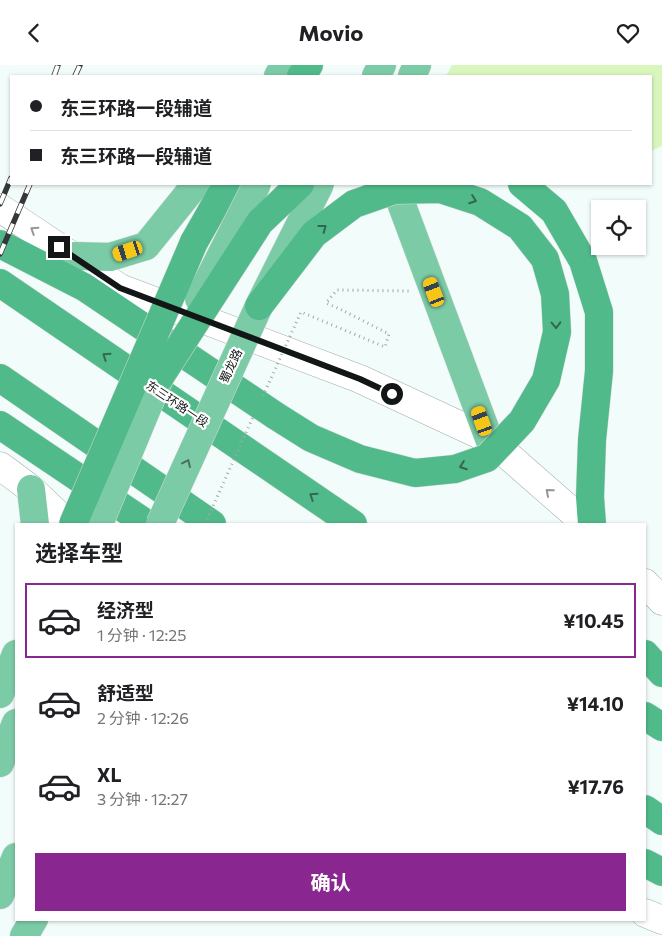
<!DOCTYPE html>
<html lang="zh">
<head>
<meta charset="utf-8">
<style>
  body { margin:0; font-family:Commissioner,"Noto Sans SC",sans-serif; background:#f2f2f2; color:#202124; height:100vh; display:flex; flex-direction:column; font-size:19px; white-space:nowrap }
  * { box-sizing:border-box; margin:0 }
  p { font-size:16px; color:#757577 }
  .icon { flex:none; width:28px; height:28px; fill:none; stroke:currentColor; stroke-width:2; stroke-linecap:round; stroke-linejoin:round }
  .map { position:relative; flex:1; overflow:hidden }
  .details { position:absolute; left:15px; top:458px; width:631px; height:398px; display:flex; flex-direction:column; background:#fff; border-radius:0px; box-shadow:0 1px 4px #0004 }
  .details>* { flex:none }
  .hud { position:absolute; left:10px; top:10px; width:642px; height:110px; border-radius:0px; box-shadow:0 1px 4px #0004; display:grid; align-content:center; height:110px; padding:0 20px; background:#fff }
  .buttons { position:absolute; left:591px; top:135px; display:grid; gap:10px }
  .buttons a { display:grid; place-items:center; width:55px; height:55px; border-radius:0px; background:#fff; box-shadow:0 1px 4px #0004; font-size:25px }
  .end { position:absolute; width:22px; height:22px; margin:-11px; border:6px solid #131616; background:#fff; box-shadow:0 0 0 2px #fff }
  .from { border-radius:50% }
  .car { position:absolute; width:15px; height:30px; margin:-15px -8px; border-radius:6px; box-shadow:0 0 4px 1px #0007; background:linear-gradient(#f5c518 24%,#345 0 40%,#f5c518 0 76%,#345 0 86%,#f5c518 0) }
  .hud b { display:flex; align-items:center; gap:18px; height:48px; font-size:19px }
  .hud b+b { border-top:1px solid #e0e0e0 }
  .hud i { width:12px; height:12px; background:#202124 }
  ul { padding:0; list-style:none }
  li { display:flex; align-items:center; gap:15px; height:75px; margin:0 10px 8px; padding:0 10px; border:2px solid transparent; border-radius:0px }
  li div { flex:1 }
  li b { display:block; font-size:19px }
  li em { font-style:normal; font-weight:700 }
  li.selected { border-color:#89268f }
  li>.icon { width:45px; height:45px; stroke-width:1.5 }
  h2 { padding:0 20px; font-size:22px; line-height:60px }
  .primary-button { display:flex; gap:10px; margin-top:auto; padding:10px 20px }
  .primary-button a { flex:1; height:58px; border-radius:0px; background:#89268f; color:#fff; font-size:20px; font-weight:700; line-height:58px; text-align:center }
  header { display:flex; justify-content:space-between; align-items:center; height:65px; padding:0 20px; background:#fff; font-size:22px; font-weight:700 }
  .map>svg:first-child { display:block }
</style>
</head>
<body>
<header><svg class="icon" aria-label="back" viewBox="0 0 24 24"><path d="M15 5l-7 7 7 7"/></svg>Movio<svg class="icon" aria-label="heart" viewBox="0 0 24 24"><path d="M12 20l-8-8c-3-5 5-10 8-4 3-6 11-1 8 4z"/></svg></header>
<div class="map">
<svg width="662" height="871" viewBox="0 0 662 871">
  <rect width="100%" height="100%" fill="#f2fdfb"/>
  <polygon fill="#d9f7bd" points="452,0 662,0 662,81 651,86 651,11 446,11"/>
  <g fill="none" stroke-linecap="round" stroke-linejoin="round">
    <g stroke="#a2acab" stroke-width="29">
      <g id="secondary">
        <polyline points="0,143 120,223 360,314 489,374 586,459"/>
        <polyline points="0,401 31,424 68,459"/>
        <polyline points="645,518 662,536"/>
        <polyline points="645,848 662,855"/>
      </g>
    </g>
    <g stroke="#d9dada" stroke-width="29">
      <g id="primary">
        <polyline points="278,11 285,0"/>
        <polyline points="376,11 382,0"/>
        <polyline points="412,11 417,0"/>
        <polyline points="394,119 489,374"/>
        <polyline points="74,191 110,192 146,181 196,119"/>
        <polyline points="31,424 35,459"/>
        <polyline points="0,629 16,589"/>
        <polyline points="0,698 16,658"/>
        <polyline points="0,830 16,792"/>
        <polyline points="24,871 34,854"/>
      </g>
    </g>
    <g stroke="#d9dada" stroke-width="29">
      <g id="trunk">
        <polyline points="301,11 309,0"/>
        <polyline points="522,119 554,146 583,196 599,247 599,306 592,375 590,432 592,459"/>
        <polyline points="194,177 227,119"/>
        <polyline points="0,179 84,222 276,351"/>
        <polyline points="0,218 353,459"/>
        <polyline points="0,313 212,459"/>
        <polyline points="0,360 147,459"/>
        <polyline points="645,589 662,608"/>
        <polyline points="645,651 662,662"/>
        <polyline points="645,744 662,756"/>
        <polyline points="645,798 662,807"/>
      </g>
    </g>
    <polyline stroke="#a0a8a7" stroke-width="3" stroke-dasharray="1 4" stroke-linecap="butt" points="342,245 326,238 337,225 410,226"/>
    <use href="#secondary" stroke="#fff" stroke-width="28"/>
    <use href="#primary" stroke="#7ccba7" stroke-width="28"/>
    <use href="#trunk" stroke="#50ba8a" stroke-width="28"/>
    <g stroke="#343838" stroke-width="5.5">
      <g id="rail">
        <polyline points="54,11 58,0"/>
        <polyline points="75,11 80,0"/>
        <polyline points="0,139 11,113"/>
        <polyline points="0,189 30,119"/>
      </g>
    </g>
    <use href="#rail" stroke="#fff" stroke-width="4" stroke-dasharray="11" stroke-linecap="butt"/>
    <g stroke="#d9dada" stroke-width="29" stroke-linecap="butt">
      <g id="primary-bridge">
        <polyline points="199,234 257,119"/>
        <polyline points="99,459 160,312 171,290"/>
        <polyline points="160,459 259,241 320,119"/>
      </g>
    </g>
    <g stroke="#d9dada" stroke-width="29" stroke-linecap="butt">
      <g id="trunk-bridge">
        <polyline points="259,241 314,169 354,139 394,125 440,124 480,137 520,162 545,194 555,229 557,267 546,315 522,356 487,393 455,404 415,408 360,394 311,373 276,351"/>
        <polyline points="160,312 260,157 300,119"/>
        <polyline points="73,459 194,177"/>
      </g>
    </g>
    <g stroke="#a0a8a7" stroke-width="3" stroke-dasharray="1 4" stroke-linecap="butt">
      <polyline points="263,331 301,247 385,282 389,269 342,245"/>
      <polyline points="205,459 253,352"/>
    </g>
    <use href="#primary-bridge" stroke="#7ccba7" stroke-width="28"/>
    <use href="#trunk-bridge" stroke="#50ba8a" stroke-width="28"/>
  </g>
  <defs><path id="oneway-chevron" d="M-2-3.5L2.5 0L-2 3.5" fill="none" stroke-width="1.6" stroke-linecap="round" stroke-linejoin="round" transform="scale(1.25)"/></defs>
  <g stroke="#326850">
    <use href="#oneway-chevron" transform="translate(473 135) rotate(20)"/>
    <use href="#oneway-chevron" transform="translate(323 163) rotate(-37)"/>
    <use href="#oneway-chevron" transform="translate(556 260) rotate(89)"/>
    <use href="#oneway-chevron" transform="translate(106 291) rotate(-146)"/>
    <use href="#oneway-chevron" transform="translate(463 401) rotate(160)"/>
    <use href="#oneway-chevron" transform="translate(313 431) rotate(-146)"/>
  </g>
  <g stroke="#959696">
    <use href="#oneway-chevron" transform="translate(34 165) rotate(-147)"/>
    <use href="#oneway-chevron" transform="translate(549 427) rotate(-139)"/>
  </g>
  <use stroke="#48705e" href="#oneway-chevron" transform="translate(187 398) rotate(-65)"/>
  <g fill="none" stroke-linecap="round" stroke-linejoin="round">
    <polyline stroke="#131616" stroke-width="6" points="59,182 120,223 360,314 392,329"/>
  </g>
  <g text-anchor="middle" stroke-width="4.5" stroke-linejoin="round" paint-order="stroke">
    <g font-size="12" fill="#131616" stroke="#fff">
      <text transform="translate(231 301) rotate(-65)" y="4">蜀龙路</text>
      <text transform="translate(177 339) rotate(34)" y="4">东三环路一段</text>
    </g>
  </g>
</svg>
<div class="buttons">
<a><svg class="icon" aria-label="locate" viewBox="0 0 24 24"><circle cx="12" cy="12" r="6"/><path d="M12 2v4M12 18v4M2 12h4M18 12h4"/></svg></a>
</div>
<i class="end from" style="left:392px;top:329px"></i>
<i class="end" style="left:59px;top:182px"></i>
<i class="car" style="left:128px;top:186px;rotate:252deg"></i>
<i class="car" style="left:434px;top:227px;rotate:339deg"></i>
<i class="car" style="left:482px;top:356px;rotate:340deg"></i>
<div class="hud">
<b><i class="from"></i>东三环路一段辅道</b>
<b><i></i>东三环路一段辅道</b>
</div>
<section class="details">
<h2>选择车型</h2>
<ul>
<li class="selected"><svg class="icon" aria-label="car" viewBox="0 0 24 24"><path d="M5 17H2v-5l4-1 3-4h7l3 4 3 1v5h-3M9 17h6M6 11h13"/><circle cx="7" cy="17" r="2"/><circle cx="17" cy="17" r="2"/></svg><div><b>经济型</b><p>1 分钟 · 12:25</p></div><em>¥10.45</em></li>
<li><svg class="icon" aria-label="car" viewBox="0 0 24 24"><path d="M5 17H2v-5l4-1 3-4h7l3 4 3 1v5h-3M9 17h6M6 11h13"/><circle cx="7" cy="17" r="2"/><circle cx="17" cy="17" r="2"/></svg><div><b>舒适型</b><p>2 分钟 · 12:26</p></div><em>¥14.10</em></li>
<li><svg class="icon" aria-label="car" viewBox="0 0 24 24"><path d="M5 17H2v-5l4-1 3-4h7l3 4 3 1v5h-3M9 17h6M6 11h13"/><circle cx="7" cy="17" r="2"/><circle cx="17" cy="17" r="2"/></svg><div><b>XL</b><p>3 分钟 · 12:27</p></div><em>¥17.76</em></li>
</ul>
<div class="primary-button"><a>确认</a></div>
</section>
</div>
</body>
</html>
